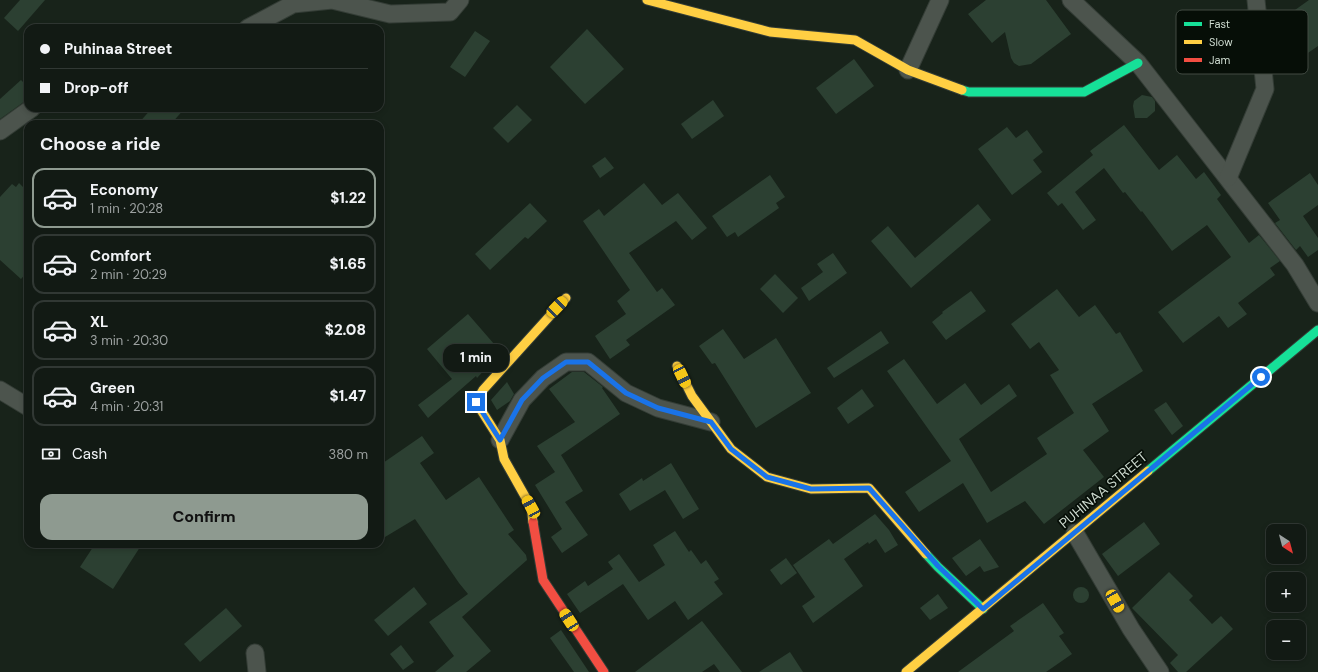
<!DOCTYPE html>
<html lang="en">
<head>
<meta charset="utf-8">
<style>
  body { margin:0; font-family:"DM Sans",sans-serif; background:#1b231d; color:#f1f3f6; height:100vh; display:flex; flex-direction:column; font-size:15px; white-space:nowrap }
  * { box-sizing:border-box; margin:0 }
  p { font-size:13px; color:#9ca1a0 }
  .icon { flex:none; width:22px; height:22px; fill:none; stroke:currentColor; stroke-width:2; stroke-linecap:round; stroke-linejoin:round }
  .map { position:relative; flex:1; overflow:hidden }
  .side { position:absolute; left:24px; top:120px; width:360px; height:428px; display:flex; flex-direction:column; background:#121a14; border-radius:12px; box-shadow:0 2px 6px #0003,0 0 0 1px #313834 }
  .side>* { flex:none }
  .top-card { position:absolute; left:24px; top:24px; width:360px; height:88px; border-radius:12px; box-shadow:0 2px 6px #0003,0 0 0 1px #313834; display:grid; align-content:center; height:88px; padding:0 16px; background:#121a14 }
  .needle { width:26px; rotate:144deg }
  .fabs { position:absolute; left:1266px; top:524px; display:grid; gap:8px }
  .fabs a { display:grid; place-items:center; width:40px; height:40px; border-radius:8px; background:#121a14; box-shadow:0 2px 6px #0003,0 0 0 1px #313834; font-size:20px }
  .end { position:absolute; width:18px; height:18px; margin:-9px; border:5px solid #1a73e8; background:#fff; box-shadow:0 0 0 2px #fff }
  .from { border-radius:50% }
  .bubble { position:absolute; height:28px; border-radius:12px; background:#121a14; box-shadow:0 2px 6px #0003,0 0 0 1px #313834; font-size:13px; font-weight:800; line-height:28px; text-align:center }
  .car { position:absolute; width:12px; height:24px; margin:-12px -6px; border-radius:5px; box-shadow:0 0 3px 1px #0007; background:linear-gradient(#f5c518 24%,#345 0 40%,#f5c518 0 76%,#345 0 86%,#f5c518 0) }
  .top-card b { display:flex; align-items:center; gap:14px; height:38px; font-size:15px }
  .top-card b+b { border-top:1px solid #313834 }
  .top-card i { width:10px; height:10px; background:#f1f3f6 }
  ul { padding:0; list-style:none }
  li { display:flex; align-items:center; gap:12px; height:60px; margin:0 8px 6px; padding:0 8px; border:2px solid #313834; border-radius:12px }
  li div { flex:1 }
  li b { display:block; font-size:15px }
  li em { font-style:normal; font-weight:800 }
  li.active { border-color:#8e9a90 }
  li>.icon { width:36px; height:36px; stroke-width:1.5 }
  h2 { padding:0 16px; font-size:18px; line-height:48px }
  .pay { display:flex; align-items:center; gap:10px; height:44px; padding:0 16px; font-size:15px }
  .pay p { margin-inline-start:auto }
  .action { display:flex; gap:8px; margin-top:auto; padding:8px 16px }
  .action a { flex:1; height:46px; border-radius:12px; background:#8e9a90; color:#111; font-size:16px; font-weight:800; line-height:46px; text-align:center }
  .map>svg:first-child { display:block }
</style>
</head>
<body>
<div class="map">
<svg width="1318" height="672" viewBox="0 0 1318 672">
  <rect width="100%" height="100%" fill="#18231a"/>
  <g fill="#2c4032">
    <polygon points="20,0 45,0 18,31 4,18"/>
    <polygon points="986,0 1046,0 1071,34 1031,64 1019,66 1014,63 1011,58 1005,32 992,43 968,14"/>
    <polygon points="1309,0 1318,0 1318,46 1305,55 1281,20"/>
    <polygon points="587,29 624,69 585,104 550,67"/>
    <polygon points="475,31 490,41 465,77 450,67"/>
    <polygon points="854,59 874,86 836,114 816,88"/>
    <polygon points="21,80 28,87 28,99 0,119 0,99"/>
    <polygon points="1142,95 1152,97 1155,101 1155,111 1147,118 1135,118 1133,106 1134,101"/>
    <polygon points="713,100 724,116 692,139 681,124"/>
    <polygon points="517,105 532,120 508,143 493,128"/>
    <polygon points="152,108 185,108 171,124 138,124"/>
    <polygon points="1124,125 1159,170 1177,155 1196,179 1204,172 1221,195 1217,199 1249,243 1259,235 1280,261 1270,268 1275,275 1238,303 1247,314 1228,328 1219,316 1183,343 1158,312 1231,257 1207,225 1172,251 1142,211 1141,212 1125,192 1123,193 1104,168 1075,192 1096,220 1083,230 1062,203 1058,206 1047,193 1093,155 1090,151"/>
    <polygon points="1007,127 1016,138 1027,130 1043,152 1033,160 1042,172 1012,195 978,149"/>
    <polygon points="605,157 614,168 600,178 592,166"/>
    <polygon points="1310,173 1318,185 1318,205 1303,216 1318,238 1318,250 1308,257 1300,246 1296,250 1275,223 1280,220 1268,203"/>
    <polygon points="770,175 785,197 776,203 779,208 738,237 735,232 727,237 712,216"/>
    <polygon points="19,183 28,192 28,271 21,279 0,260 0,197 12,184 16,187"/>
    <polygon points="644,183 662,205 678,193 707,228 692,240 676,221 629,253 657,292 662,288 675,305 626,340 630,345 610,359 595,336 626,314 617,301 630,290 583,221 599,209 604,216"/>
    <polygon points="530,203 547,221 528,239 525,237 490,270 475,254"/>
    <polygon points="978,204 991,220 911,288 871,241 888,226 915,258"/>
    <polygon points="833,253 847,273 809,301 801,288 823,272 817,264"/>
    <polygon points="775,274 798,298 783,313 760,289"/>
    <polygon points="1057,289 1079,317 1095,305 1116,334 1120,332 1143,371 1092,404 1109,431 1083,450 1104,477 1044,524 1025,501 987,523 963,483 919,512 905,492 951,461 887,371 904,359 937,404 965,383 981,405 1009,384 1017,396 959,439 991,492 1047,454 1037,438 1074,413 1050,375 1059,370 1039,342 1030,349 1011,324"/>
    <polygon points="971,291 986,311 946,340 932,322 943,313 942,312"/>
    <polygon points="468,314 501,352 477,378 476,376 428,418 418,405 452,379 427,349"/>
    <polygon points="723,329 744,359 776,338 811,393 756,428 715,363 712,364 699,346"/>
    <polygon points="881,331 889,343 834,378 827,368"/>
    <polygon points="572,372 584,372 603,387 602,388 620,414 561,455 583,491 565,502 588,535 562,553 551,537 562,529 535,485 555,472 537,446 575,422 549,389"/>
    <polygon points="507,382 514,394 510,401 497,410 491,400"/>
    <polygon points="862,389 874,406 848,424 837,408"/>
    <polygon points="1166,402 1183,426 1172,435 1154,410"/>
    <polygon points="422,436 434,453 420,463 446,500 479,477 514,530 508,534 526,555 527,560 462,617 491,651 466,672 435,672 454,656 429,622 468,594 459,583 415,519 380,540 380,465"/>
    <polygon points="671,463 699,509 683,519 665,490 630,511 619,494 642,478 643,481"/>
    <polygon points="875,514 889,530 898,545 885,553 876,539 869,544 868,542 844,559 863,586 813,623 802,606 815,597 793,565 829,539 833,544"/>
    <polygon points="1144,522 1160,544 1118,576 1102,554"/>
    <polygon points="675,531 689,552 691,550 701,564 706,560 719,579 714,582 723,594 688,620 675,601 648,620 623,584 580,613 567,594 585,581 588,586 613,569 608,562 619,554 639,582 665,565 653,545"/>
    <polygon points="980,539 999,567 984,572 980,566 966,576 952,558"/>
    <polygon points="95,544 142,544 113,589 80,567"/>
    <polygon points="786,558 797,573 781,585 770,570"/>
    <polygon points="1169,572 1193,596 1189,600 1212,624 1221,616 1233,629 1186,672 1178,672 1170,663 1178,655 1132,608"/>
    <circle cx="1081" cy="595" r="8"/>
    <polygon points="414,587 427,604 388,636 374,620"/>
    <polygon points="938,594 948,608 930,620 920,608"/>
    <polygon points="1043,603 1064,633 1059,636 1072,654 1046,672 958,672 1014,631 1010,626"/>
    <polygon points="226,608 242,626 200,662 184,644"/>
    <polygon points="702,621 742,672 720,672 714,664 702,672 635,672"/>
    <polygon points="561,630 589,672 574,672 550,638"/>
    <polygon points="401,645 414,662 403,670 390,654"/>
    <polygon points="790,652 803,672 759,672"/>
  </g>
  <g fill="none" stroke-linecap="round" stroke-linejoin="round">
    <g stroke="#343d36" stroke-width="19">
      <g id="street">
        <polyline points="1071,0 1138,63 1295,265 1318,303"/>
        <polyline points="248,28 293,4 332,0 390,14 450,12 460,0"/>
        <polyline points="908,70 940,0"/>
        <polyline points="0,131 32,108"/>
        <polyline points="1228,178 1265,89 1256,0"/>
        <polyline points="0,390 28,407"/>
        <polyline points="500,440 522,400 543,378 566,362 588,362 626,393 658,408 711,422"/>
        <polyline points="1075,533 1131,629 1160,672"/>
        <polyline points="255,653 257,672"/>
      </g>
    </g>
    <g stroke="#343d36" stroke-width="11">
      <g id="fast">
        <polyline points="962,90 969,92 1084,92 1138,63"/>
        <polyline points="1148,471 1318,330"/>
        <polyline points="926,554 938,567 983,609"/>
      </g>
    </g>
    <g stroke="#343d36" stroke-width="11">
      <g id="slow">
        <polyline points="647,0 770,32 855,40 908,70 962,90"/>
        <polyline points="677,366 692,396 731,449 767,477 811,489 869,488 926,554"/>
        <polyline points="533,522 531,507 504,459 500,440 476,402 483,390 566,298"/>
        <polyline points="906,672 1148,471"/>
      </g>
    </g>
    <g stroke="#343d36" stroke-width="11">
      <polyline id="jam" points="533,522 543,580 604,672"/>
    </g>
    <use href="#street" stroke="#4c544d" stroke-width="17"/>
    <use href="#fast" stroke="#16e098" stroke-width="9"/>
    <use href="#slow" stroke="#ffcf43" stroke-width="9"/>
    <use href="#jam" stroke="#f24e42" stroke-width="9"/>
  </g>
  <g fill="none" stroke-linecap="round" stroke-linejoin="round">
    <polyline stroke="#1a73e8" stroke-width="5" points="476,402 500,440 522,400 543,378 566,362 588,362 626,393 658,408 711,422 731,449 767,477 811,489 869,488 938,566 983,609 1261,377"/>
  </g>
  <g text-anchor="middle" stroke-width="3.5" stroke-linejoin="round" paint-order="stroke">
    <g font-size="14" fill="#cddacf" stroke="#060e07">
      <text transform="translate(1103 490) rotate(-40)" y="5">PUHINAA STREET</text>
    </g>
  </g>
  <rect x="1176" y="10" width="132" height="64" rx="6" fill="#060e07" stroke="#424b43" stroke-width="1"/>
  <rect x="1184" y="22" width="18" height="4" fill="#16e098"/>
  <rect x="1184" y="40" width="18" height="4" fill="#ffcf43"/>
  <rect x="1184" y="58" width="18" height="4" fill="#f24e42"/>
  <g font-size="11" fill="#cddacf">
    <text x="1209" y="28">Fast</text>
    <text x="1209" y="46">Slow</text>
    <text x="1209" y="64">Jam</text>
  </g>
</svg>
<div class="fabs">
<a><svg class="needle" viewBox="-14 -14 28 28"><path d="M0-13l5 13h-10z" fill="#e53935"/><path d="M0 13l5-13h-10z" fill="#9ca1a0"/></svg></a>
<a>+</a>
<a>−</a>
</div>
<i class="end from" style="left:1261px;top:377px"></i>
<i class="end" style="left:476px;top:402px"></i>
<div class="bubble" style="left:443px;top:344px;width:66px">1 min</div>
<i class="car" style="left:557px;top:307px;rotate:44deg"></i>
<i class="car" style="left:682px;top:376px;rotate:154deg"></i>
<i class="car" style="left:531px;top:507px;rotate:331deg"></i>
<i class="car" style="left:1115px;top:601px;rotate:150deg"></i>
<i class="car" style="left:569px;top:620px;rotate:327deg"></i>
<div class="top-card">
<b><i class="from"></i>Puhinaa Street</b>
<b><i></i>Drop-off</b>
</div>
<section class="side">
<h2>Choose a ride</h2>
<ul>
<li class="active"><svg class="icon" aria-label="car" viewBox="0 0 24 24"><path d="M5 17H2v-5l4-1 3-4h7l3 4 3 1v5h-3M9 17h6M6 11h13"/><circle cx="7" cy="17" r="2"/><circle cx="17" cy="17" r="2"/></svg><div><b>Economy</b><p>1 min · 20:28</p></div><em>$1.22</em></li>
<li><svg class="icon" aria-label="car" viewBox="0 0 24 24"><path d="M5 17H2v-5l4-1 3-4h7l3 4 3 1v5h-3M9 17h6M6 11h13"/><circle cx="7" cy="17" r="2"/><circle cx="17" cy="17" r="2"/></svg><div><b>Comfort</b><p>2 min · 20:29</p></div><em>$1.65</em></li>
<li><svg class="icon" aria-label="car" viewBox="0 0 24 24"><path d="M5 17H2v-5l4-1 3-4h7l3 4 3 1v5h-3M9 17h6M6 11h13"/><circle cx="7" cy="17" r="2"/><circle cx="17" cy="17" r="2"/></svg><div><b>XL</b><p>3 min · 20:30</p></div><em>$2.08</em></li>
<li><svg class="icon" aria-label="car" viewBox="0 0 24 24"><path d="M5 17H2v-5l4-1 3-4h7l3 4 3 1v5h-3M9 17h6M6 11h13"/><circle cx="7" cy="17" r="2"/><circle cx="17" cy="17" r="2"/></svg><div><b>Green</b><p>4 min · 20:31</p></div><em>$1.47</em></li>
</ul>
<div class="pay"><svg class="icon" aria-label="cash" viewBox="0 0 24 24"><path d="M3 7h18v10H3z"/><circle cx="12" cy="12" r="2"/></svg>Cash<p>380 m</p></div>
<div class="action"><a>Confirm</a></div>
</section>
</div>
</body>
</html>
